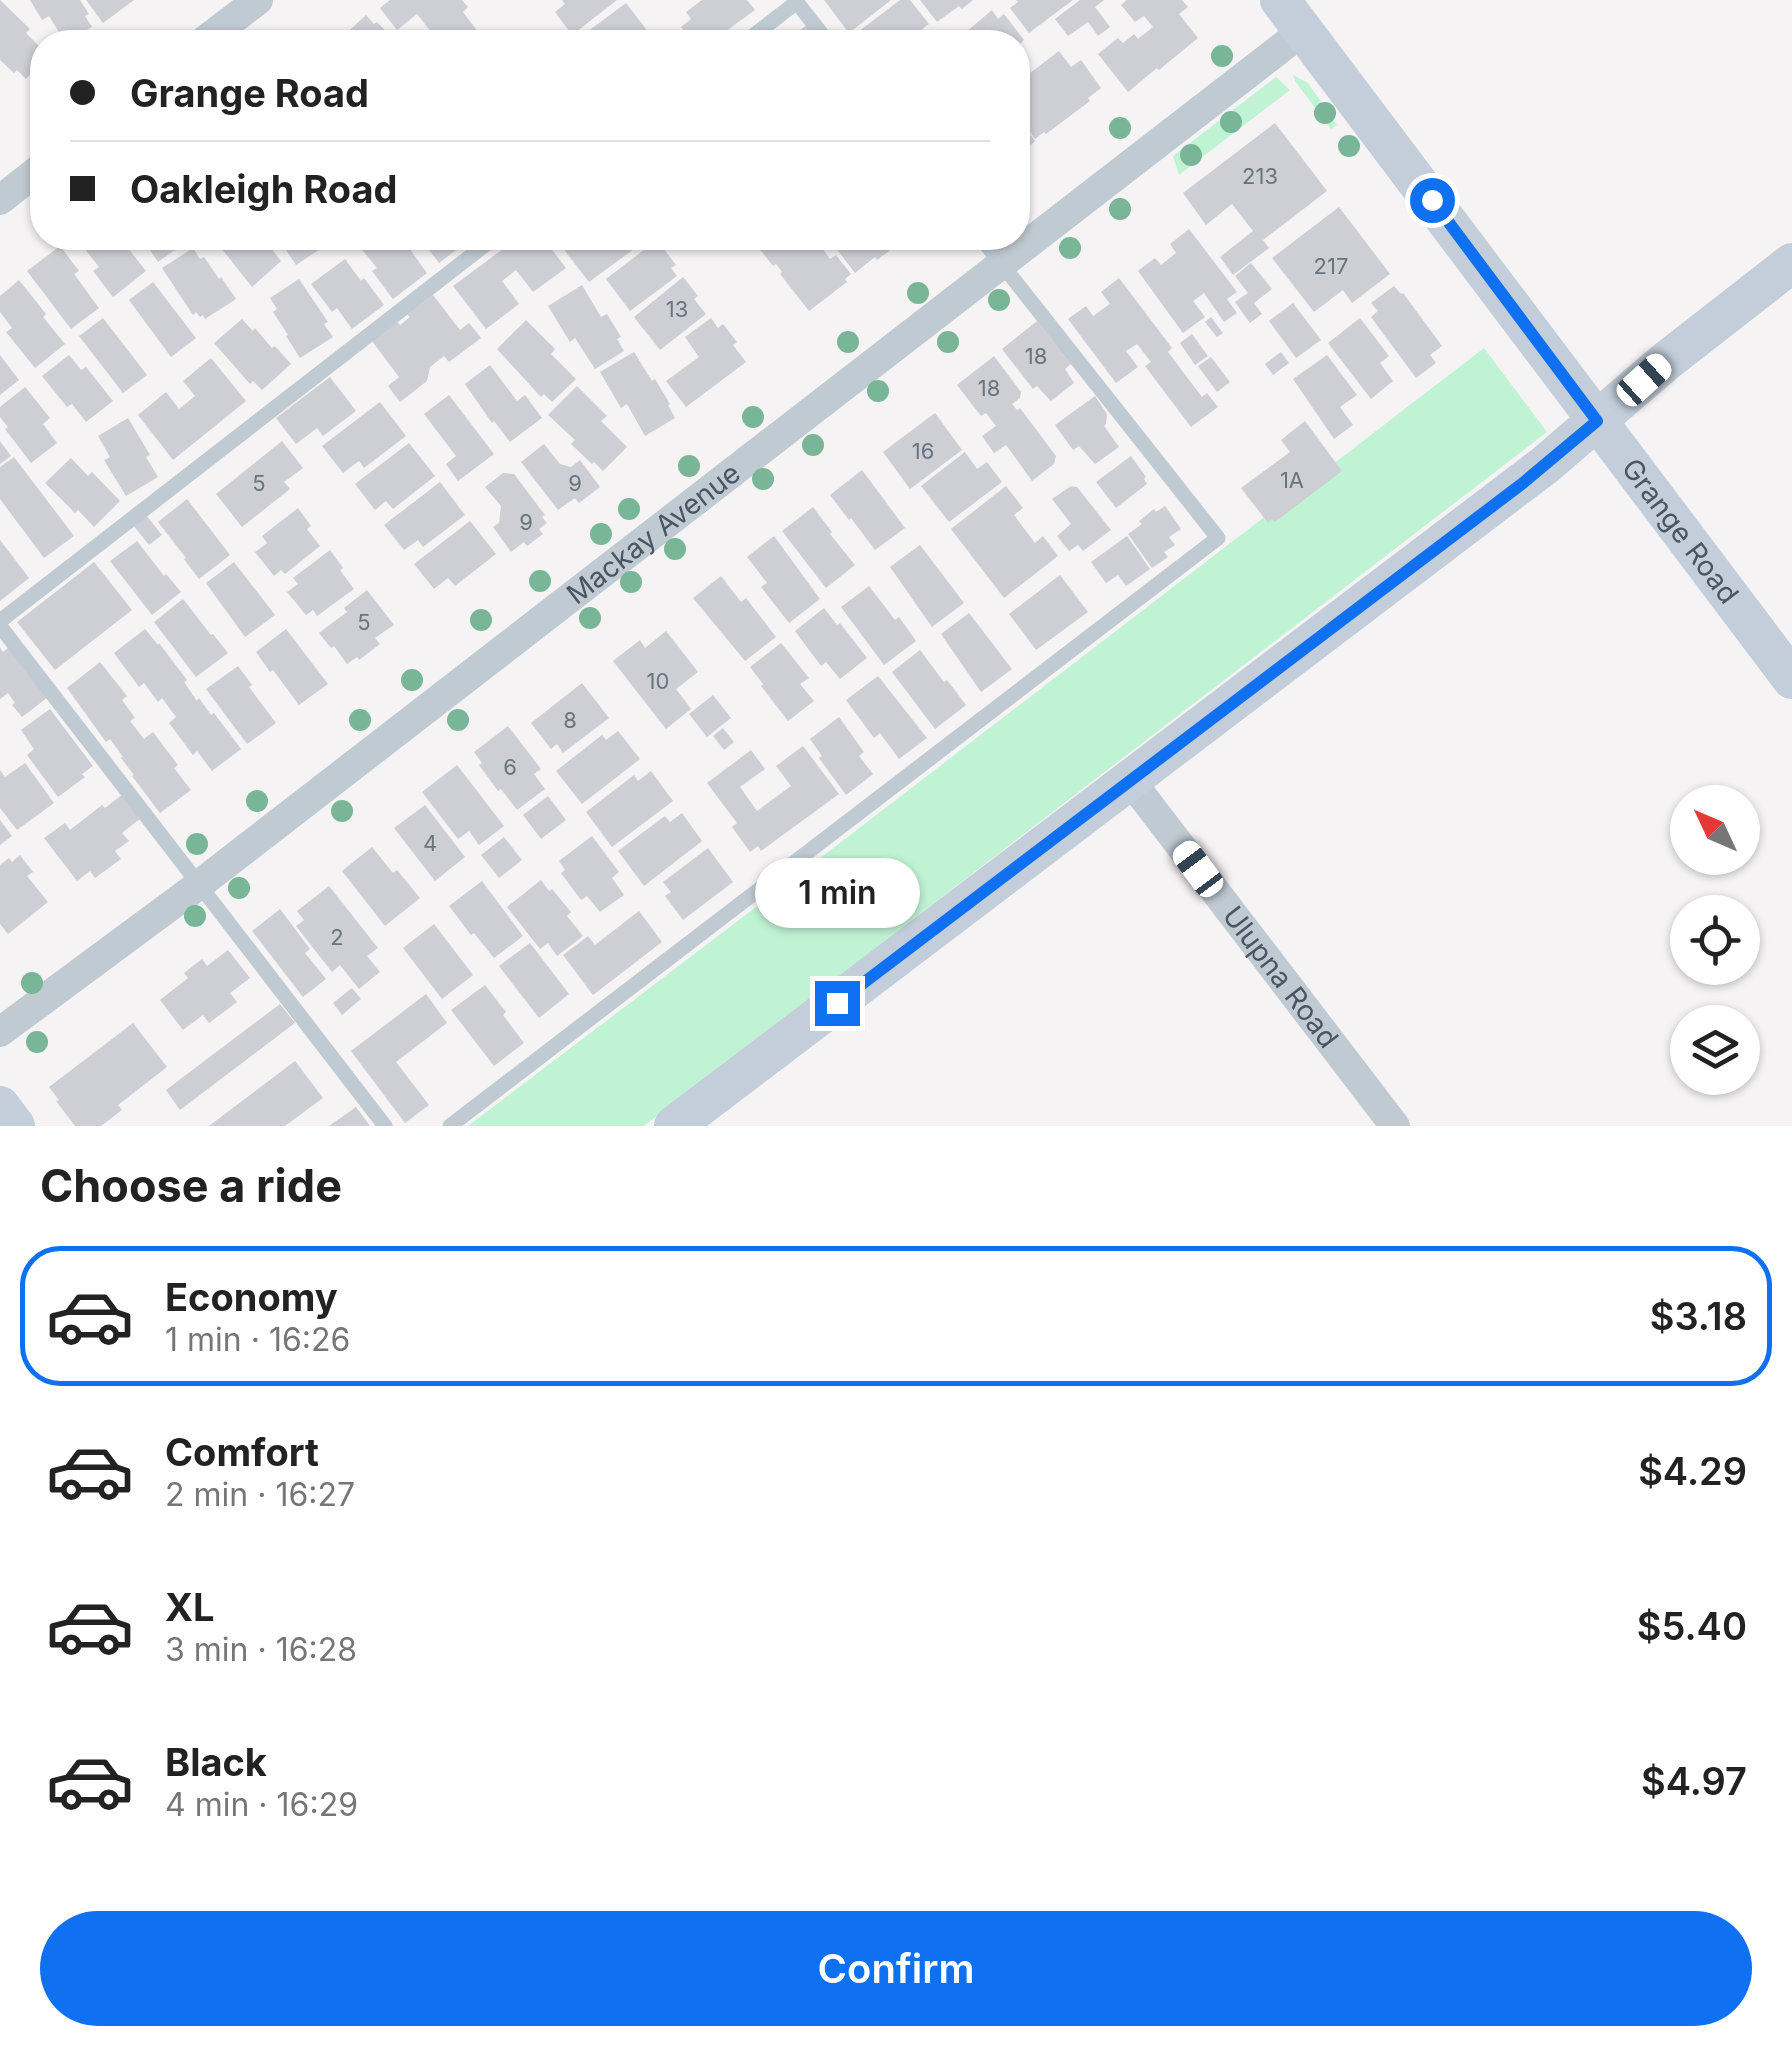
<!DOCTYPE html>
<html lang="en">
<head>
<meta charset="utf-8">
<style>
  body { margin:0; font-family:Inter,sans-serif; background:#f2f2f2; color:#222; height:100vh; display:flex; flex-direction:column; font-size:38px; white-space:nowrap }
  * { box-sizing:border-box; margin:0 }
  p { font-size:32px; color:#767676 }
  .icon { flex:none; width:55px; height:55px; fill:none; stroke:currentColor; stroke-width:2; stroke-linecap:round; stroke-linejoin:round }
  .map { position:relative; height:1126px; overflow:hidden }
  .details { display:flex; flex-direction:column; background:#fff; flex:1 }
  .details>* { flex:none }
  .top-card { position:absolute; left:30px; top:30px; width:1000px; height:220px; border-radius:40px; box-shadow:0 2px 8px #0004; display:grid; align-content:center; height:220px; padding:0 40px; background:#fff }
  .needle { width:65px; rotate:314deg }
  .fabs { position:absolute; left:1670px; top:785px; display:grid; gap:20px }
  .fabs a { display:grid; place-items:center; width:90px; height:90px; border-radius:50%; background:#fff; box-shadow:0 2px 8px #0004; font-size:50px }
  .end { position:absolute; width:45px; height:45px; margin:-22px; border:12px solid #0f70f2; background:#fff; box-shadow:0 0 0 5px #fff }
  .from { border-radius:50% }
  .bubble { position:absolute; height:70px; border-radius:35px; background:#fff; box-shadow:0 2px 8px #0004; font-size:32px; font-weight:600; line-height:70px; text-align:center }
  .car { position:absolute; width:30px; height:60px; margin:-30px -15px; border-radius:12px; box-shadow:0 0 8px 2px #0007; background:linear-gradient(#fff 24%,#345 0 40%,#fff 0 76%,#345 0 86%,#fff 0) }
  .top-card b { display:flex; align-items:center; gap:35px; height:95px; font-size:38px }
  .top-card b+b { border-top:2px solid #e0e0e0 }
  .top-card i { width:25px; height:25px; background:#222 }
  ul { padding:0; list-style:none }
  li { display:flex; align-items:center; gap:30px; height:140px; margin:0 20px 15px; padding:0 20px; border:5px solid transparent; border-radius:40px }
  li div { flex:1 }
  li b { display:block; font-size:38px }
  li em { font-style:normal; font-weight:600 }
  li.on { border-color:#0f70f2 }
  li>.icon { width:90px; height:90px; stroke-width:1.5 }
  h2 { padding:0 40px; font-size:45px; line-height:120px }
  .primary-button { display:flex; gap:20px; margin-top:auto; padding:20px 40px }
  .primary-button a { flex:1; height:115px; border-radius:60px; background:#0f70f2; color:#fff; font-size:40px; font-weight:600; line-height:115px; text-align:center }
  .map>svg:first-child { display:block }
</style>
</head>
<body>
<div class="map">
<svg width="1792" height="1126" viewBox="0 0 1792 1126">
  <rect width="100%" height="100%" fill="#f5f3f3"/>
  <g fill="#c0f3d4">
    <polygon points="1293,75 1308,83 1337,125 1331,129 1295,81"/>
    <polygon points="1276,77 1290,90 1179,175 1173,156"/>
    <polygon points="1484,348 1547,432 644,1126 468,1126 793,879"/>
  </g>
  <g fill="#cdcfd5">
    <polygon points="0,0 30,29 26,33 42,49 42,62 26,79 17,70 14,73 0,60"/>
    <polygon points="30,0 80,0 89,14 85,16 92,27 65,42 49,16 42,20"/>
    <polygon points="86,0 134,0 103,23"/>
    <polygon points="390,0 462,0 468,7 463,12 479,33 473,38 477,42 420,42 432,33 417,14 397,30 380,8"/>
    <polygon points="562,0 617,0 572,35 555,12 565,4"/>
    <polygon points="702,0 747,0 755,10 711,42 692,42 681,27 691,19 686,12"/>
    <polygon points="824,0 891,0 849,33"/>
    <polygon points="900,0 910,0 929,24 905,42 859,42 854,35"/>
    <polygon points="920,0 973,0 962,9 959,6 937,22"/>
    <polygon points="1016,0 1073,0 1029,33 1010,8 1018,2"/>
    <polygon points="1080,0 1104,0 1095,7 1110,27 1098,36 1088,22 1068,36 1055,19"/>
    <polygon points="1127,0 1182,0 1188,7 1179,14 1198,38 1159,70 1157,68 1128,92 1098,54 1118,38 1123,43 1134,34 1138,39 1153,27 1144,16 1135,22 1121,5"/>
    <polygon points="626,3 649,33 636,42 595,42 587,32"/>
    <polygon points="992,10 998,19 1004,14 1024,40 1018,46 1018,42 954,42"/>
    <polygon points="366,15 374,24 377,22 396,42 345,42 341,38"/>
    <polygon points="807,25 820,42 780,42 786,38 788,39"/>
    <polygon points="1059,51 1071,67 1081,60 1101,88 1088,98 1090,101 1046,134 1044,132 1035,139 1018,115 1018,64 1021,62 1030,73"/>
    <polygon points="1018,118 1035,141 1018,157"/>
    <polygon points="1275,123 1327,191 1263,240 1269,248 1233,275 1220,257 1253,231 1232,204 1206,225 1183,193"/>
    <polygon points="1339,207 1390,274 1352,303 1343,290 1314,312 1272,258"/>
    <polygon points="1189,229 1237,292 1227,299 1237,313 1224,322 1204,293 1193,301 1205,317 1183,333 1138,271 1155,258 1161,265 1176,253 1170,244"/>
    <polygon points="76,238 120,238 146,271 113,297 93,271 99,267"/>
    <polygon points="134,238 188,238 189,240 158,262 146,244 141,247"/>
    <polygon points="218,238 266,238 276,249 273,251 281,261 252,287 218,244 221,241"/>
    <polygon points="278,238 326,238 329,243 296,265"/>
    <polygon points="371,238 406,238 414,248 411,251 427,273 393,299 372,271 377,268 359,246"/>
    <polygon points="413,238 472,238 439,263 423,242 419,245"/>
    <polygon points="518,238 543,238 566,268 533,292 516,270 502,281 519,304 486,329 453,286"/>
    <polygon points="583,238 625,238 634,249 589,282 565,251"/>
    <polygon points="756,238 823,238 826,241 820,245 830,259 836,255 851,274 845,279 847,282 809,311 780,274 782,272 776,264 773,266 758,247 761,244"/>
    <polygon points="838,238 849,238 853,243 859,238 906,238 877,260 875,257 855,273 832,243"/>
    <polygon points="657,240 676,265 671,268 677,276 630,311 606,279"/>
    <polygon points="60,246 79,271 74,274 99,308 71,329 27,271"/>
    <polygon points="193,248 200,259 204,257 219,279 221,277 236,299 205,319 203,315 200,317 196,312 193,315 162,268"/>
    <polygon points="345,259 361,281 364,278 384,305 352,329 337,308 332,312 311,284"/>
    <polygon points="1251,263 1272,289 1254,303 1262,314 1250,323 1235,302 1248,293 1235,276"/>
    <polygon points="683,277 698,296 694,299 706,314 660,350 634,317"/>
    <polygon points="1119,278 1172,348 1168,352 1202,397 1207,393 1218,407 1191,427 1145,366 1151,362 1137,344 1126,351 1138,367 1116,383 1068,319 1086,306 1093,316 1110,304 1101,292"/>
    <polygon points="299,279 328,322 324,324 333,337 300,358 286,336 288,335 273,312 277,309 270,298"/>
    <polygon points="19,280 46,314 43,317 65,344 35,368 6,332 12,328 0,312 0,296"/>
    <polygon points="153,282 196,338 171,357 129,300"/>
    <polygon points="582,285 601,317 607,314 621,337 617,339 624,351 595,369 575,338 570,342 548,306"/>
    <polygon points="1394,286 1401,294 1403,293 1442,346 1430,355 1436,363 1416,378 1371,317 1378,311 1371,303"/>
    <polygon points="433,295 460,330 469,323 481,338 449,362 444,356 430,367 427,381 400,402 388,386 399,377 372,341 397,322 400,325 410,317 407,314"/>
    <polygon points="1293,303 1321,340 1296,358 1269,321"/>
    <polygon points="1211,317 1223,333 1217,337 1205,322"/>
    <polygon points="103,318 147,375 123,393 79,336"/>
    <polygon points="711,318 718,328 723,324 737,342 733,345 746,362 686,407 666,381 699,357 685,337"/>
    <polygon points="1360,318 1389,356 1380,363 1393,381 1371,399 1328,343"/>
    <polygon points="242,319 253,331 255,328 272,348 275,346 291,364 262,390 253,381 250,384 214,343"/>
    <polygon points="526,320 555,349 551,354 576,379 552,402 544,394 541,397 497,349"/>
    <polygon points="1037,321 1071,364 1065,369 1074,383 1051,401 1037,386 1033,389 1002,349"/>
    <polygon points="1192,334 1208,356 1195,365 1180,343"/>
    <polygon points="634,352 652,381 655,379 670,404 668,405 675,418 645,436 627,404 621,408 600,372"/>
    <polygon points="1281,352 1289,363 1273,375 1265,364"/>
    <polygon points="0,355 19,380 0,395"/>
    <polygon points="69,355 81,370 86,367 113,401 86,422 72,404 67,407 42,376"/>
    <polygon points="1327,355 1357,395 1340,407 1353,425 1334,439 1293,379"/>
    <polygon points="994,356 1021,392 1020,398 1012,404 1017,410 1020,408 1056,456 1054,464 1032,481 1006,445 994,453 982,436 996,426 986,413 981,416 957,385"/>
    <polygon points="1211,357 1230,382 1217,392 1198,366"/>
    <polygon points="211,358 246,401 173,460 138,415 166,392 179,409 195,396 183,381"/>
    <polygon points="490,365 517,401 525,395 542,418 510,442 494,421 492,423 465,384"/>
    <polygon points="330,377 356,411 323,436 317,428 296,444 276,418"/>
    <polygon points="577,386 607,416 601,421 627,447 603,471 594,462 592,464 571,444 575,440 548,415"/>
    <polygon points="25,387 50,418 43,424 57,443 31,463 5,429 8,427 0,417 0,407"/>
    <polygon points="449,395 494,454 458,481 446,464 456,456 424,414"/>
    <polygon points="1095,396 1107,414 1106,424 1104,426 1119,447 1095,464 1079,446 1073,450 1055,425"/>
    <polygon points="380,402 406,436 364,468 359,461 343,473 322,446"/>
    <polygon points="935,413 962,450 910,489 883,452"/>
    <polygon points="128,418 150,455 146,457 158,477 126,496 104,460 110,457 98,436"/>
    <polygon points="1305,421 1342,471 1275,522 1272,519 1268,523 1241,488 1290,452 1281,440"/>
    <polygon points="0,441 11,456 0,464"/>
    <polygon points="282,441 303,468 284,482 290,489 242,527 216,494"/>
    <polygon points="409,443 435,476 393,509 386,501 375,510 355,484"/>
    <polygon points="544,444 560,464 571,467 580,460 600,487 579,503 575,498 558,510 521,462"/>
    <polygon points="965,452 977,469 987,462 1002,482 949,522 921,486"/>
    <polygon points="1131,456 1146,477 1144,479 1147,484 1116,508 1096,482"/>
    <polygon points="14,457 74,536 44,558 0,499 0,467"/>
    <polygon points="71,458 88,476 92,472 120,501 94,527 78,510 75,513 45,483"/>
    <polygon points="862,470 905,528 875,550 851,518 849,520 830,495"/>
    <polygon points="503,473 514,474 545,515 542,517 547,523 539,529 543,534 527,546 524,542 511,552 493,527 499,523 501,506 485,487"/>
    <polygon points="440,482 465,515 423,547 418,540 404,550 384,525"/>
    <polygon points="1006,486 1023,508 1014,515 1035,543 1043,536 1058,556 1004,598 951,529"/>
    <polygon points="1071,486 1077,487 1111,530 1083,551 1078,545 1069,551 1057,536 1071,524 1052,499"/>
    <polygon points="187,499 230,555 199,579 184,559 186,558 158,522"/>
    <polygon points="1165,506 1181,529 1169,537 1175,545 1164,552 1168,557 1152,568 1128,534 1142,524 1139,521 1154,509 1156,512"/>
    <polygon points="813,507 832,532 830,534 855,565 826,588 782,531"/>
    <polygon points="298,508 311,526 307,529 320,546 285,574 281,570 274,576 255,552 267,543 262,536"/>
    <polygon points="146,515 162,535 149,545 133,525"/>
    <polygon points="470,521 496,554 455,586 448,578 434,589 414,564"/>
    <polygon points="774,536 820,599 789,623 761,587 767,583 747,557"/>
    <polygon points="1127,536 1150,569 1126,586 1118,575 1106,583 1091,562"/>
    <polygon points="0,540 29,578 0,601"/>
    <polygon points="137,541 164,576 166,574 181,592 152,615 110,561"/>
    <polygon points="920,545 964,603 932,627 890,567"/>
    <polygon points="330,550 343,568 340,570 354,589 317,616 313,610 306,615 287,592 298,584 293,578"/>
    <polygon points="94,562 132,610 55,670 17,622"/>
    <polygon points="234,562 275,615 245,637 206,583"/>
    <polygon points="1060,575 1088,612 1036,650 1009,614"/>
    <polygon points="721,576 741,602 746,598 776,637 745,661 693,598"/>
    <polygon points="869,586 895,620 899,617 916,641 884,665 841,607"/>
    <polygon points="367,590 394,625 375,638 380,644 359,660 357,657 347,664 334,646 331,648 319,633 347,612 344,608"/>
    <polygon points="183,599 211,635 213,634 228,653 196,677 154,622"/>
    <polygon points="824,608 837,625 840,623 867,658 840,679 826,662 821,666 795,631"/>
    <polygon points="969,613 1012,669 981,692 941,634"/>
    <polygon points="145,629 158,645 159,643 187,680 184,682 197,701 199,698 211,715 214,713 241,749 212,771 197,751 193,755 169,723 176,717 162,698 158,702 144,683 139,687 114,653"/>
    <polygon points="286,629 328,684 299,705 273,670 270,672 256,652"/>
    <polygon points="666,631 698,672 676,689 691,709 666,729 613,661 640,640 645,648"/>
    <polygon points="781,643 809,678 800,684 814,701 788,721 761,686 763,684 750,667"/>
    <polygon points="0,648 3,652 8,648 47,698 22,717 12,705 15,703 8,693 0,699"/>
    <polygon points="920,650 944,682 947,680 966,705 935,729 892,672"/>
    <polygon points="100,662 127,696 122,700 135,718 130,721 144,739 153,732 178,765 174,768 191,790 160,813 132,776 134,775 121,758 123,757 110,739 106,742 67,688"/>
    <polygon points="238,666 252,685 249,687 276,723 247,744 206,689"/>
    <polygon points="878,676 927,738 899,759 880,733 874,738 846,700"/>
    <polygon points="582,683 609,718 563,753 557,744 551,749 531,723"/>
    <polygon points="713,695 731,718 707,737 689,714"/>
    <polygon points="50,709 93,766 82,774 85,777 58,797 27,755 34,749 21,730"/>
    <polygon points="839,717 864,752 859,756 873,774 846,795 819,758 822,756 810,739"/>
    <polygon points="508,726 541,769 534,774 545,789 517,810 501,789 498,791 479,765 482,763 474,752"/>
    <polygon points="723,728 734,742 724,750 713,736"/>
    <polygon points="618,731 640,759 582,804 556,771 602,735 606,740"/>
    <polygon points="803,746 839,794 761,851 758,846 750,852 732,827 737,823 707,783 751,750 765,769 740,787 757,811 791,786 776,766"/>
    <polygon points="25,763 54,803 17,830 0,808 0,770 5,777"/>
    <polygon points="457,765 504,826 479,845 469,831 458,839 422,792"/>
    <polygon points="651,771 673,801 612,847 586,812 634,775 638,781"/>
    <polygon points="123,794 141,818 122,833 129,841 115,851 121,859 95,878 90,871 77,881 44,838 65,823 70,830 102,805 105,808"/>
    <polygon points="548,796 566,820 541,839 523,815"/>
    <polygon points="425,805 465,857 435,881 394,828"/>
    <polygon points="682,813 702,841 644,886 618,851 665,816 670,822"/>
    <polygon points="0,820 12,836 0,845"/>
    <polygon points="592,836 619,872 612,878 624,895 600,912 587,896 581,900 561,873 565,870 559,861"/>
    <polygon points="504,837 522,860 499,878 481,855"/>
    <polygon points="372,847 393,873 397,870 420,898 385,926 342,871"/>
    <polygon points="708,848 733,882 683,920 665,896 671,892 663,882"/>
    <polygon points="20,855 33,872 27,876 48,902 8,934 0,924 0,865 9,858 12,862"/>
    <polygon points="541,880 549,891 552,889 571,912 567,916 583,936 557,956 548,943 540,949 507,907"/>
    <polygon points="482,881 523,936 494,958 474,933 471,935 449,906"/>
    <polygon points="329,886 378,948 367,956 380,972 359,989 340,965 332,972 296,926 304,920 297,911"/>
    <polygon points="280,909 310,949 305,953 326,979 303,997 252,931"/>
    <polygon points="639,911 662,942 593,995 563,955 588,936 595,945"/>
    <polygon points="434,924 473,975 442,999 403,948"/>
    <polygon points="530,943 569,994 539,1018 499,966"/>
    <polygon points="228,950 250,978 230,993 237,1002 209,1023 203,1015 183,1030 160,1000 188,978 184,973 202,959 207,966"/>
    <polygon points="485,985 506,1012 503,1015 524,1043 494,1066 451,1010"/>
    <polygon points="352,988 361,999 342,1015 333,1003"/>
    <polygon points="426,994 447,1023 396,1062 429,1105 405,1123 351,1051"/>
    <polygon points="280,1004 295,1023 180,1110 166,1090"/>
    <polygon points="133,1023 167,1067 118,1105 122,1110 101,1126 75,1126 56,1101 59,1100 49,1087"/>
    <polygon points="295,1061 323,1098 285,1126 209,1126"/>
    <polygon points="356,1107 370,1126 329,1126"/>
  </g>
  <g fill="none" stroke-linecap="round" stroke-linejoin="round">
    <g stroke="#c0cad3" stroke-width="15">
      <polyline points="795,0 828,42"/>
      <polyline points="745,42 797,2"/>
      <polyline points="0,621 494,238"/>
      <polyline points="0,626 385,1126"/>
      <polyline points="450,1126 1218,538 981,238"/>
    </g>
    <g stroke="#c0cad3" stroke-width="30">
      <polyline points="203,42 258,0"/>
      <polyline points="0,200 42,167"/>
      <path id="s1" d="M1130,780L1395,1126"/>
      <path id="s2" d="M0,1032L200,884L1303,31"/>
    </g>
    <g stroke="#c3ceda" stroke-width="40">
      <path id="s3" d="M1280,0L1792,679"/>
      <polyline points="0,1106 15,1126"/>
      <polyline points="674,1126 1545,465 1665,362 1792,263"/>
    </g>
  </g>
  <g fill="#78b697">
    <circle cx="1222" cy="56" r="11"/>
    <circle cx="1325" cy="113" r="11"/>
    <circle cx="1231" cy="122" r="11"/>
    <circle cx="1120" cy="128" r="11"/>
    <circle cx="1349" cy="146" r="11"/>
    <circle cx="1191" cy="155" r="11"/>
    <circle cx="1120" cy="209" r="11"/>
    <circle cx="1070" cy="248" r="11"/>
    <circle cx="918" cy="293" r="11"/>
    <circle cx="999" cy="300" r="11"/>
    <circle cx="848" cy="342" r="11"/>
    <circle cx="948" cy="342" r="11"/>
    <circle cx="878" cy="391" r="11"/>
    <circle cx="753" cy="417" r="11"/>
    <circle cx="813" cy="445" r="11"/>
    <circle cx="689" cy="466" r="11"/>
    <circle cx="763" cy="479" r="11"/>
    <circle cx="629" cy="509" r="11"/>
    <circle cx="601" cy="534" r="11"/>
    <circle cx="675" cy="549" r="11"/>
    <circle cx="540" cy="581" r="11"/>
    <circle cx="631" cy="582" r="11"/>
    <circle cx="590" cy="618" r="11"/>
    <circle cx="481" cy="620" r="11"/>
    <circle cx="412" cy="680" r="11"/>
    <circle cx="360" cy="720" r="11"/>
    <circle cx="458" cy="720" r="11"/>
    <circle cx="257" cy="801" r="11"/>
    <circle cx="342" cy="811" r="11"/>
    <circle cx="197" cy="844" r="11"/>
    <circle cx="239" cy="888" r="11"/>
    <circle cx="195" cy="916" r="11"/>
    <circle cx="32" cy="983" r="11"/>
    <circle cx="37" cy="1042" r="11"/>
  </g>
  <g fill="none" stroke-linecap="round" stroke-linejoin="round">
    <polyline stroke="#0f70f2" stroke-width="12" points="837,1003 1523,483 1597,421 1432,200"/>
  </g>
  <g text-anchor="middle" stroke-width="9" stroke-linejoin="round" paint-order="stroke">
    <g font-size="22" fill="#6a747f">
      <text x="1260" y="184">213</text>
      <text x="1331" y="274">217</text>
      <text x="677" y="317">13</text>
      <text x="1036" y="364">18</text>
      <text x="989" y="396">18</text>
      <text x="923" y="459">16</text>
      <text x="1292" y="488">1A</text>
      <text x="259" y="491">5</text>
      <text x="575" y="491">9</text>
      <text x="526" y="530">9</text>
      <text x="364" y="630">5</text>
      <text x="658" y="689">10</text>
      <text x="570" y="728">8</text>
      <text x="510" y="775">6</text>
      <text x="430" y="851">4</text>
      <text x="337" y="945">2</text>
    </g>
    <g font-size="28" fill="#495662" stroke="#fff">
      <text dy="10" stroke="none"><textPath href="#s3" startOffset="665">Grange Road</textPath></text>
      <text dy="10" stroke="none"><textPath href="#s2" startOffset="822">Mackay Avenue</textPath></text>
      <text dy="10" stroke="none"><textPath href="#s1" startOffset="248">Ulupna Road</textPath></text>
    </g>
  </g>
</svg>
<div class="fabs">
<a><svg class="needle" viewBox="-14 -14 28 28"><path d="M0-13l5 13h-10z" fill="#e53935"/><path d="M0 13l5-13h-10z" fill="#767676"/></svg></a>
<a><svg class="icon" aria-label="locate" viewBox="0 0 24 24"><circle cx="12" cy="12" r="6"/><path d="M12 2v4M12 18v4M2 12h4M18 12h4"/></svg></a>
<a><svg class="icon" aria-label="layers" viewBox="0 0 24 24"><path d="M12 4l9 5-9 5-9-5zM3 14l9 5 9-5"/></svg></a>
</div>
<i class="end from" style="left:1432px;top:200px"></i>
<i class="end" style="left:837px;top:1003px"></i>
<div class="bubble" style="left:755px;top:858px;width:165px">1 min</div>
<i class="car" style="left:1644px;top:380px;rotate:48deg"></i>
<i class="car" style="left:1198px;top:869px;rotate:323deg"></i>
<div class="top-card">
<b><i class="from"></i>Grange Road</b>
<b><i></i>Oakleigh Road</b>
</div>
</div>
<section class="details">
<h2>Choose a ride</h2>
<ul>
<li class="on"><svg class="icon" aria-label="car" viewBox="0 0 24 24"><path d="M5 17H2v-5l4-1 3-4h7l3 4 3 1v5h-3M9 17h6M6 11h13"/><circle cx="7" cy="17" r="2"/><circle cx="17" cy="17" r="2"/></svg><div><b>Economy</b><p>1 min · 16:26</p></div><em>$3.18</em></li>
<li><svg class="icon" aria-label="car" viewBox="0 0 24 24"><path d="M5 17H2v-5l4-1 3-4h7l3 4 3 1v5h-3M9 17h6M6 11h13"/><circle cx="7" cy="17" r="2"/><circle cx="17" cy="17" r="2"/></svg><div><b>Comfort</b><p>2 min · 16:27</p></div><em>$4.29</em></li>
<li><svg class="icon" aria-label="car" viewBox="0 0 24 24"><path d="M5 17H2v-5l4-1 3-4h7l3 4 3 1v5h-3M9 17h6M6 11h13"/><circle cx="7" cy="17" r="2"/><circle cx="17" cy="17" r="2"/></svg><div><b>XL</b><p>3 min · 16:28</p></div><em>$5.40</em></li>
<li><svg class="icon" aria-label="car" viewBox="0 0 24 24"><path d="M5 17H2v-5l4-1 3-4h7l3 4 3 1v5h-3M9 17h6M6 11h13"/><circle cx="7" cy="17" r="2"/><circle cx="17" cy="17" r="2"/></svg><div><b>Black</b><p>4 min · 16:29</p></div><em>$4.97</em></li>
</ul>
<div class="primary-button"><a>Confirm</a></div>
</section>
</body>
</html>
